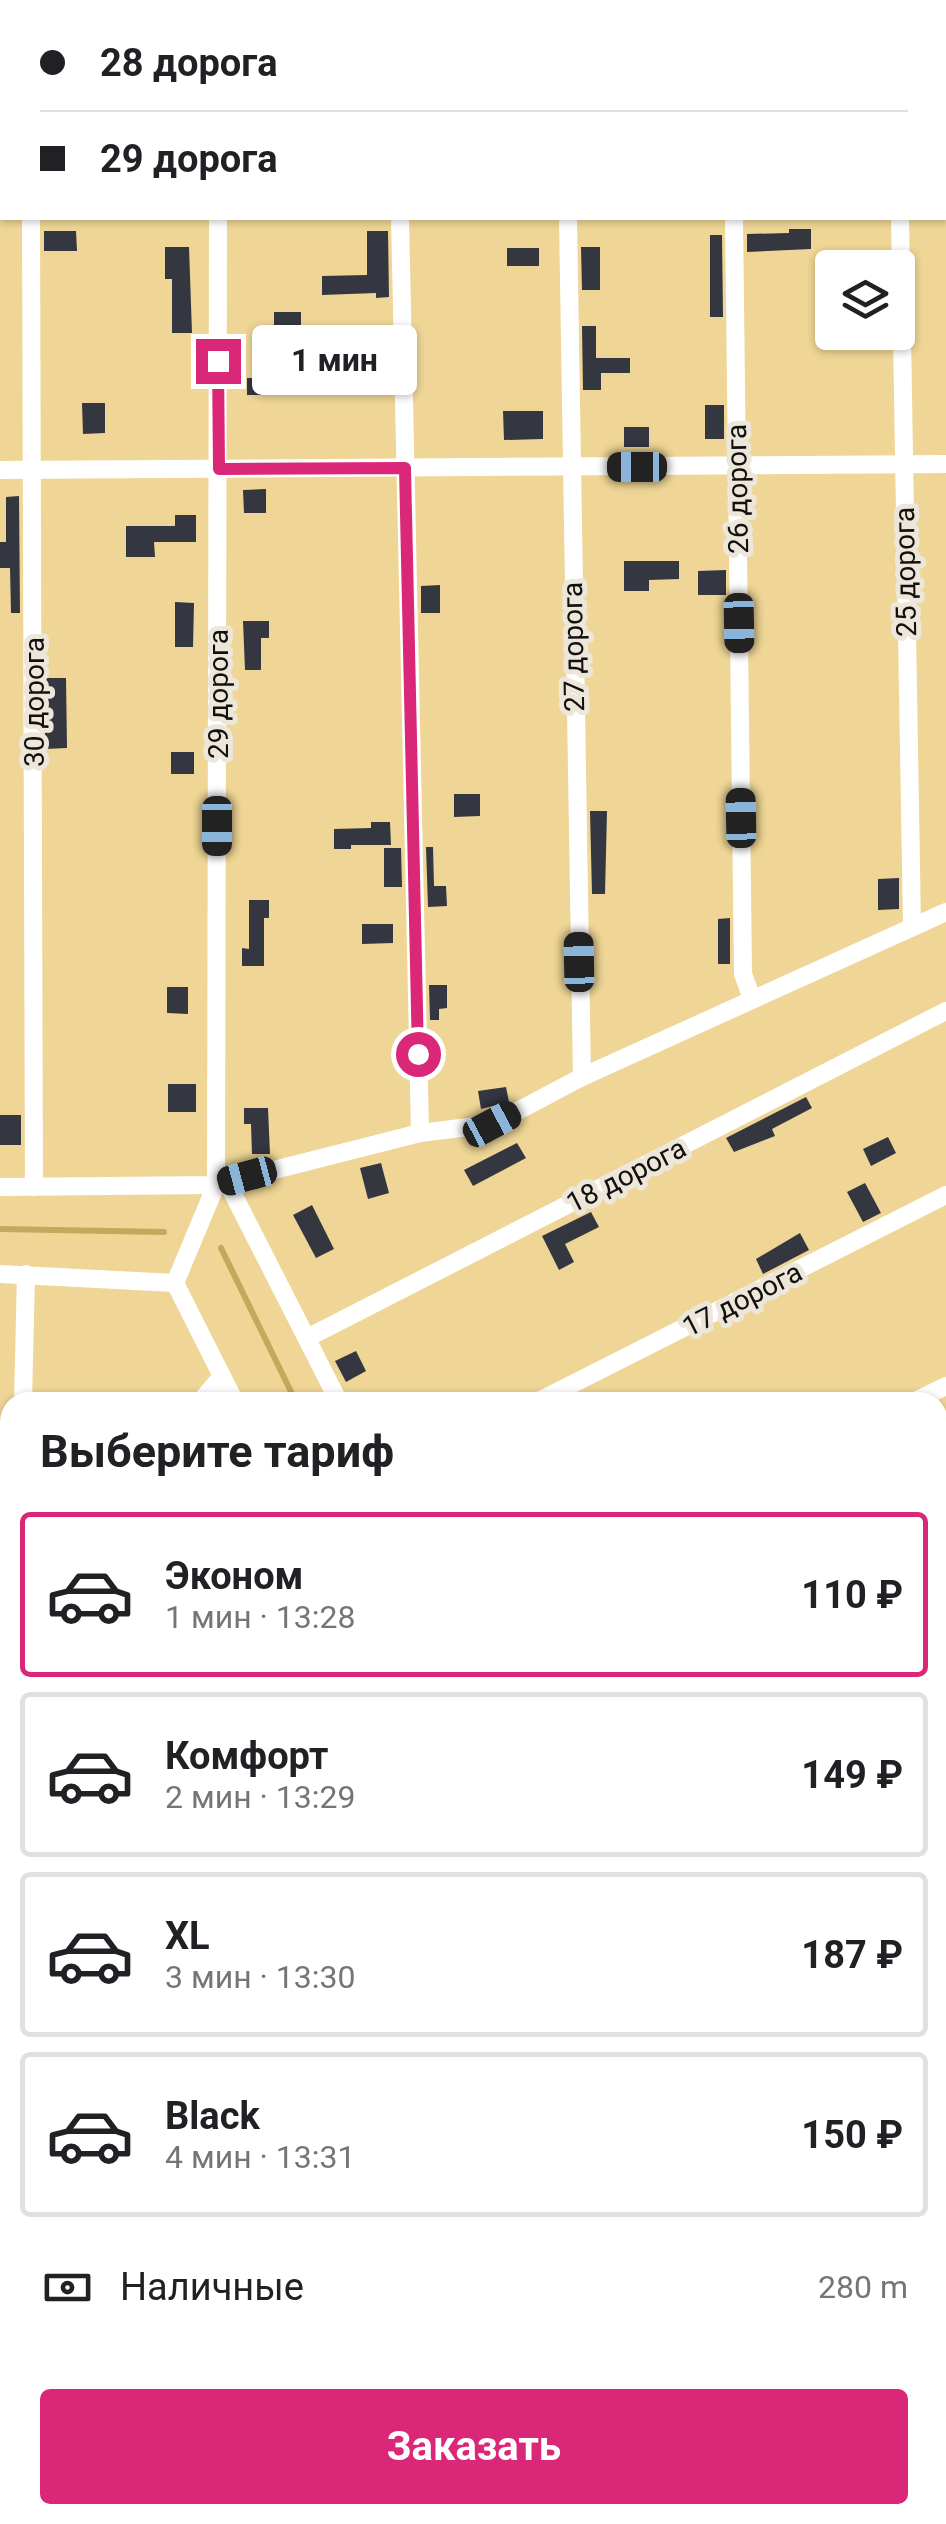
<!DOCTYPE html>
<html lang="ru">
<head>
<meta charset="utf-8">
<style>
  body { margin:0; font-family:Roboto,sans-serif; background:#f2f2f2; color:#202124; height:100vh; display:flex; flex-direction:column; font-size:38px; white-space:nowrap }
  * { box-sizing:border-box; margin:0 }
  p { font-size:32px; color:#757577 }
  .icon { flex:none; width:55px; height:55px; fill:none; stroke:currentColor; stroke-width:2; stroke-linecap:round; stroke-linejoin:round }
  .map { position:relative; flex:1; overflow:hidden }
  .sheet { position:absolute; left:0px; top:1392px; width:948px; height:1132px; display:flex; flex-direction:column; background:#fff; border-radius:30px 30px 0 0; box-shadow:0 2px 8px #0004 }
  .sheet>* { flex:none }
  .guide { position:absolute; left:0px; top:0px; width:948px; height:220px; box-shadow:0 2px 8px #0004; display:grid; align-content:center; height:220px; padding:0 40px; background:#fff }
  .fabs { position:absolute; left:815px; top:250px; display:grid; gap:20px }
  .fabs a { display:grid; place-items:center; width:100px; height:100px; border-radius:10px; background:#fff; box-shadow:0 2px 8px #0004; font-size:50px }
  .end { position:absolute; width:45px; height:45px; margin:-22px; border:12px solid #db2777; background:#fff; box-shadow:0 0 0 5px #fff }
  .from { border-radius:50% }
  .bubble { position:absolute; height:70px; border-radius:10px; background:#fff; box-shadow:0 2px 8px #0004; font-size:32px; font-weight:700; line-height:70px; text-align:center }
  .car { position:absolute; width:30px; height:60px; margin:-30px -15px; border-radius:12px; box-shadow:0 0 8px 2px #0007; background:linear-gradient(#222 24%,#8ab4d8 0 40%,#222 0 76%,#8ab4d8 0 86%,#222 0) }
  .guide b { display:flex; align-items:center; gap:35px; height:95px; font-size:38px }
  .guide b+b { border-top:2px solid #e0e0e0 }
  .guide i { width:25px; height:25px; background:#202124 }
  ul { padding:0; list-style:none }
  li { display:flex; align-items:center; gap:30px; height:165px; margin:0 20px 15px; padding:0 20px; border:5px solid #e0e0e0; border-radius:10px }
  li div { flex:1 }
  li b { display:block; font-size:38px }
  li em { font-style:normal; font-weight:700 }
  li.current { border-color:#db2777 }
  li>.icon { width:90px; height:90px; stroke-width:1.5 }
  h2 { padding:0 40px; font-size:45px; line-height:120px }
  .pay { display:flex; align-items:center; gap:25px; height:110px; padding:0 40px; font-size:38px }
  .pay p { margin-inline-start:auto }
  .button { display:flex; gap:20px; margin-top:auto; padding:20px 40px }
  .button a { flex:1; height:115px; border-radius:10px; background:#db2777; color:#fff; font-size:40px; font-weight:700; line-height:115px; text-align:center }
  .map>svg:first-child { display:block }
</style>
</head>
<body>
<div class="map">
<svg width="946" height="2524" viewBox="0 0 946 2524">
  <rect width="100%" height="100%" fill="#ece7da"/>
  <path fill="#efd696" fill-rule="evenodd" d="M0,0H946V2524H0ZM2,2H945V218H2ZM832,268H898V332H832ZM10,1402H938V2515H10Z"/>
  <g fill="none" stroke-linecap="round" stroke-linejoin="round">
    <g stroke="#c4a85d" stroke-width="6">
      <polyline points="0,1229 164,1232"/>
      <polyline points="221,1248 296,1402"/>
      <polyline points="825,2515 830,2524"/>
    </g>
  </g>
  <g fill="#343640">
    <polygon points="789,229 811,229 811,249 747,252 747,234 789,233"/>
    <polygon points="44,231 76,231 77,251 44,251"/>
    <polygon points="367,231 388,231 389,297 376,298 376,293 322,295 322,276 367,275"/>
    <polygon points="710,235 722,235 723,317 710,317"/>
    <polygon points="165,247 189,247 192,333 172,333 172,279 165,279"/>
    <polygon points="581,247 600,247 600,290 582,290"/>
    <rect x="507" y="248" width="32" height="18"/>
    <rect x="274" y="312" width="27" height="26"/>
    <polygon points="582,326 596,326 596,358 630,358 630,373 601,373 601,390 583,390"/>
    <polygon points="254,357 278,357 278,377 270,377 270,395 247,395 247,378 254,378"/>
    <polygon points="82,403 105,403 105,433 83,434"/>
    <rect x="705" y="405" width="19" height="34"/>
    <polygon points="503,411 543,411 543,439 504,440"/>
    <rect x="624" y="427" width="25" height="20"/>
    <polygon points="266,489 266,513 244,513 243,490"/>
    <polygon points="19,496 20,613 11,613 10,568 0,568 0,542 6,542 6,497"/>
    <polygon points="175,515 196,515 196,542 154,542 155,557 126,557 126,526 175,526"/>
    <polygon points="624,561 679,561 679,579 649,580 649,591 624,591"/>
    <polygon points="726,570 726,595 698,595 698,571"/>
    <polygon points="440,585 440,613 421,613 421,586"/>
    <polygon points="175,602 194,603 193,647 175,647"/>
    <polygon points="243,621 269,621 269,638 261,638 261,670 245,670"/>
    <polygon points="45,678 66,678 67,748 45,749"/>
    <rect x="171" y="752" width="23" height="22"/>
    <polygon points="454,794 480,794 480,816 454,817"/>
    <polygon points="590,811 607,811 605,894 592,894"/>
    <polygon points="371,822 390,822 391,845 351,845 351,849 334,849 334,829 371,828"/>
    <polygon points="426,847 433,847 434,886 446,886 447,906 428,907"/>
    <polygon points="384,848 401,848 402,887 384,887"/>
    <polygon points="899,878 899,909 878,910 878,879"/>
    <polygon points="249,900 269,900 269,918 264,918 264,966 242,966 242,948 249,949"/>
    <polygon points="730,918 730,964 718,964 718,919"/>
    <polygon points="362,924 393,924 393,943 362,944"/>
    <polygon points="429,985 447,985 447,1008 439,1009 439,1020 430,1020"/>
    <polygon points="167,987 188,987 188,1014 167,1013"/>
    <rect x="168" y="1084" width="28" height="28"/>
    <polygon points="506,1087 509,1102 481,1109 478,1091"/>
    <polygon points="806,1097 812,1108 772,1129 775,1136 734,1152 726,1138"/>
    <polygon points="244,1108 268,1108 270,1154 252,1154 251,1124 244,1124"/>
    <rect x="0" y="1115" width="21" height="30"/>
    <polygon points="888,1137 896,1153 871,1166 863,1149"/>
    <polygon points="517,1143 526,1158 473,1186 464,1170"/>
    <polygon points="381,1163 389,1193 368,1199 360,1168"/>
    <polygon points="865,1183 881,1213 863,1222 847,1192"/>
    <polygon points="312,1205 334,1249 316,1258 293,1215"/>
    <polygon points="591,1212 599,1227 565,1244 574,1262 559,1270 542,1236"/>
    <polygon points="800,1233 809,1250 763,1274 756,1259"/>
    <polygon points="356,1351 366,1371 346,1382 335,1361"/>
  </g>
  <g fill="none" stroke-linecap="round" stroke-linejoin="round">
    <polyline stroke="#fff" stroke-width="9" points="0,2006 10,2006"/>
    <g stroke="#fff" stroke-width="18">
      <polyline points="29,0 29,2"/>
      <polyline points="217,0 217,2"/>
      <polyline points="396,0 396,2"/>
      <polyline points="565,0 566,2"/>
      <polyline points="731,0 731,2"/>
      <polyline points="897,0 897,2"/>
      <polyline points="31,218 34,1187"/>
      <polyline points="400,218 420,1133"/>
      <polyline points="568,218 582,1077"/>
      <polyline points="734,218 743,974 752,999"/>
      <polyline points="900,218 912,926"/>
      <polyline points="0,470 946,464"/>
      <polyline points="227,1182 420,1133 493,1124 582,1077 946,912"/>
      <polyline points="0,1187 216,1185 227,1182 339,1402"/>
      <polyline points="0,1274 175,1283"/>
      <polyline points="175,1283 216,1185 218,218"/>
      <polyline points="175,1283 235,1402"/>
      <polyline points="307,1338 946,1011"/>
      <polyline points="23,1402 26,1274"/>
      <polyline points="200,1402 222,1376"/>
      <polyline points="537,1402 946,1195"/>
      <polyline points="913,1402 946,1386"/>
      <polyline points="938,1573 946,1569"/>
      <polyline points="938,1760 946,1756"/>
      <polyline points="938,1953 946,1949"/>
      <polyline points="938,2160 946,2156"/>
      <polyline points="938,2358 946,2354"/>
      <polyline points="13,2515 13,2524"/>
      <polyline points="528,2515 528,2524"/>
      <polyline points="764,2515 766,2524"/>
      <polyline points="858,2515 862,2524"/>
      <polyline points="181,2524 181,2515"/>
      <polyline points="358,2524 358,2515"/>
    </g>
  </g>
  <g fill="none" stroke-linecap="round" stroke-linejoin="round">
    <polyline stroke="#db2777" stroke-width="12" points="218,361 219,469 405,468 418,1054"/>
  </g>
  <g text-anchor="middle" stroke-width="10" stroke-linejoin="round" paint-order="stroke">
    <g font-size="28" fill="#12100c" stroke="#ece7da">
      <text transform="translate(737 489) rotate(-91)" y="10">26 дорога</text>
      <text transform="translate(905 572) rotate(-91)" y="10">25 дорога</text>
      <text transform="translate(573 647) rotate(-91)" y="10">27 дорога</text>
      <text transform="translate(218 694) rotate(-90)" y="10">29 дорога</text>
      <text transform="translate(34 702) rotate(-90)" y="10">30 дорога</text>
      <text transform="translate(626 1175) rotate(-27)" y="10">18 дорога</text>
      <text transform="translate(742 1299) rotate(-27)" y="10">17 дорога</text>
    </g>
  </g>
</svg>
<div class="fabs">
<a><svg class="icon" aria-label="layers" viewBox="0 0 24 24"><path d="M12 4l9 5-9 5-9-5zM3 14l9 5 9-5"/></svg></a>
</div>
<i class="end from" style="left:418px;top:1054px"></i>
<i class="end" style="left:218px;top:361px"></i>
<div class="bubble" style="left:252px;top:325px;width:165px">1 мин</div>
<i class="car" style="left:637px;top:467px;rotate:270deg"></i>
<i class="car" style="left:739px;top:623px;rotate:179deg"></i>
<i class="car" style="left:741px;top:818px;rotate:359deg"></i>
<i class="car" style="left:217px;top:826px;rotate:180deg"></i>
<i class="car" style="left:579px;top:962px;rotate:359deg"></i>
<i class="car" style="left:492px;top:1124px;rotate:62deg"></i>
<i class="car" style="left:247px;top:1176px;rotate:255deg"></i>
<div class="guide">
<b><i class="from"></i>28 дорога</b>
<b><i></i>29 дорога</b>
</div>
<section class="sheet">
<h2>Выберите тариф</h2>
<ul>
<li class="current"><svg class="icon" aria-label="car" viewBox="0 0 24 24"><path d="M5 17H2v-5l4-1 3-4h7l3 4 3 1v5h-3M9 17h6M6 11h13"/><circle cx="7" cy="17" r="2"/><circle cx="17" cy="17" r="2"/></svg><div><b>Эконом</b><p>1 мин · 13:28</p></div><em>110 ₽</em></li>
<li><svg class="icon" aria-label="car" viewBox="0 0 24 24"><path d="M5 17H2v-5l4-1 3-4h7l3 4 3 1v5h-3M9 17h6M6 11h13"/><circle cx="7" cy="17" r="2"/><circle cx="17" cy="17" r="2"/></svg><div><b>Комфорт</b><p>2 мин · 13:29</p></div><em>149 ₽</em></li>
<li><svg class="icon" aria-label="car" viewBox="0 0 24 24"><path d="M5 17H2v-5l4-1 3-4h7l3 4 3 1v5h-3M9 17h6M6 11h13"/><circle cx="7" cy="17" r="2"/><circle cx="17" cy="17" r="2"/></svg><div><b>XL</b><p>3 мин · 13:30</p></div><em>187 ₽</em></li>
<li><svg class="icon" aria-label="car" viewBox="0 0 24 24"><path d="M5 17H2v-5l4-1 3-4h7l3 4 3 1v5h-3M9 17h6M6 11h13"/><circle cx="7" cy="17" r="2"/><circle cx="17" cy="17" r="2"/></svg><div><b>Black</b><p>4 мин · 13:31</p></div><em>150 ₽</em></li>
</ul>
<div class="pay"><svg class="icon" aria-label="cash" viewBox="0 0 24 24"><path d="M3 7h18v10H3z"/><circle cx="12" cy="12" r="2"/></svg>Наличные<p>280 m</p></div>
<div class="button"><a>Заказать</a></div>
</section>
</div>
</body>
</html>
